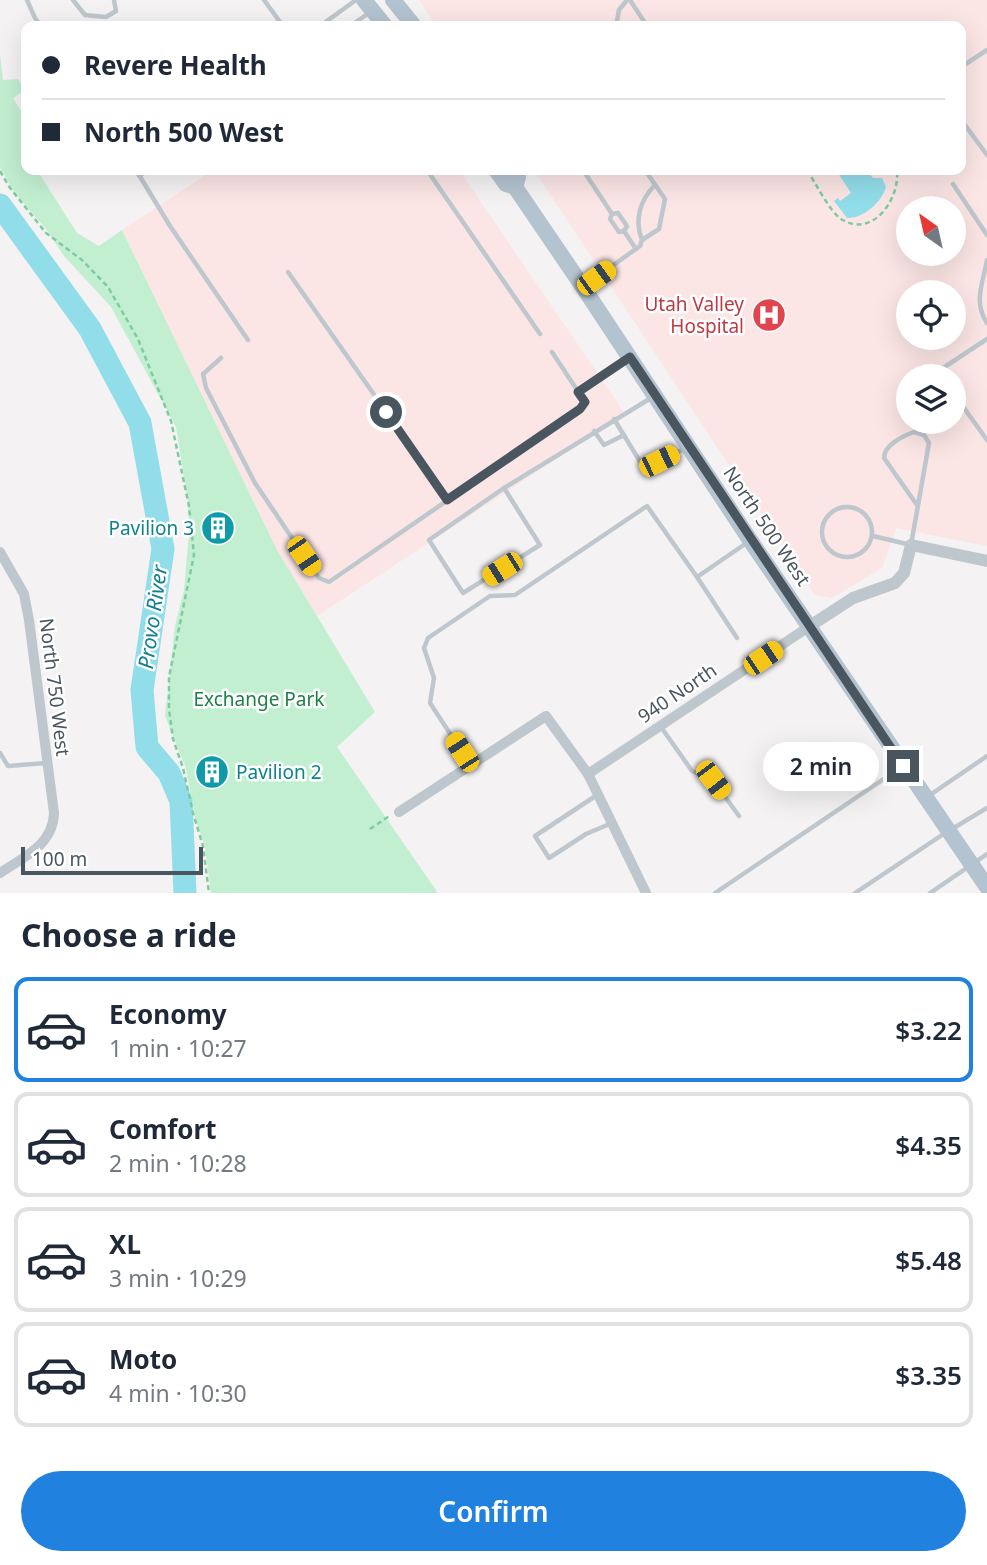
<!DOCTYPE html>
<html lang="en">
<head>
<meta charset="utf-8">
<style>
  body { margin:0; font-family:"Noto Sans",sans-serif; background:#f6f6f7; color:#1f2937; height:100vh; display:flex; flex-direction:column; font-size:26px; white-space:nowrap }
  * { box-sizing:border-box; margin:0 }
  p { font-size:23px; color:#747a83 }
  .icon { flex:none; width:38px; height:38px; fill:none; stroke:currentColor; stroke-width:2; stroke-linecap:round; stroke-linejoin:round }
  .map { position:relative; height:893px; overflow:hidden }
  .details { display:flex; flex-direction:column; background:#fff; flex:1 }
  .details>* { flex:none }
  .hud { position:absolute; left:21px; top:21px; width:945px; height:154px; border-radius:14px; box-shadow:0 7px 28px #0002; display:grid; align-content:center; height:154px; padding:0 21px; background:#fff }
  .needle { width:46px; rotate:326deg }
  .controls { position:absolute; left:896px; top:196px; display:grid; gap:14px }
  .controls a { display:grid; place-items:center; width:70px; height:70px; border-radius:50%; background:#fff; box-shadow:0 7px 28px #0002; font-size:35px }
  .scale { position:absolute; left:21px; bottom:18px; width:182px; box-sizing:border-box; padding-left:7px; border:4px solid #4a565f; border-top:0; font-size:19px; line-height:24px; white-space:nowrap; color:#4a565f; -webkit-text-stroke:5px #fff; paint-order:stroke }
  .end { position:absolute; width:32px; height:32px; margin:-16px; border:9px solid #4a565f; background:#fff; box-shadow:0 0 0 4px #fff }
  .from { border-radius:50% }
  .bubble { position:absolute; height:49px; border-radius:24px; background:#fff; box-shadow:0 7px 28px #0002; font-size:23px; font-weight:600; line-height:49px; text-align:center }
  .car { position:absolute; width:21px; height:42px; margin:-21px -10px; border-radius:9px; box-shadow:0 0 5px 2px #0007; background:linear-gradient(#f5c518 24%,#345 0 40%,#f5c518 0 76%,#345 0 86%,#f5c518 0) }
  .hud b { display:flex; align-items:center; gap:24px; height:66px; font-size:26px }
  .hud b+b { border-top:2px solid #e0e1e3 }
  .hud i { width:18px; height:18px; background:#1f2937 }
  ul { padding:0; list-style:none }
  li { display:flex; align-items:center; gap:21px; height:105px; margin:0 14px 10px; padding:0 7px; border:4px solid #e0e1e3; border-radius:14px }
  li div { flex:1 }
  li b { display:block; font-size:26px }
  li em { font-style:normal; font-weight:600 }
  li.on { border-color:#2081df }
  li>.icon { width:63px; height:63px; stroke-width:1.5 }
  h2 { padding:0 21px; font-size:32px; line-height:84px }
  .button { display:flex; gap:14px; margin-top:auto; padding:14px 21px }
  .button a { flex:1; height:80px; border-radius:42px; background:#2081df; color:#fff; font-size:28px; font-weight:600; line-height:80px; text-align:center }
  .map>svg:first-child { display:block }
</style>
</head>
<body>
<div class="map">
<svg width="987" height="893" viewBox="0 0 987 893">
  <rect width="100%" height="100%" fill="#f4f2f2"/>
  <g fill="#fbe5e5" fill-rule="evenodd">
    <path d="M419,0H987V546L896,528L882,568L832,598L815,595L534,170H961V26H437ZM908,208H954V254H908ZM908,292H954V338H908ZM908,376H954V422H908Z"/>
    <polygon points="213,170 459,170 625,414 317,616 277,550 122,230"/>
  </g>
  <polygon fill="#c3efd1" points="0,54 3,80 18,79 25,90 13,98 26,119 26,135 23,137 26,145 26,170 37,170 77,233 99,246 122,230 277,550 375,712 337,747 438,893 211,893 205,847 196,821 186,768 165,716 175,626 184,590 189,531 188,501 176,427 111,307 64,256 46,229 13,191 0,167"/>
  <path fill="#92ddea" d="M836,170H866L873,178H882L886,187C882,202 863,219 847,218L834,201L838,198L840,201L851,193Z"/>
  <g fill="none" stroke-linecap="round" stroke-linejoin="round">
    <polyline stroke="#92ddea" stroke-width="23" points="0,205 90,329 140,423 163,549 142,690 147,747 169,773 181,801 185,893"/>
    <g stroke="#7ccc9f" stroke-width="2.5" stroke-dasharray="5 3.5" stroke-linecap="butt">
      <path d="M807,170C815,182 830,212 841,219C873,239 900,199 897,170"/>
      <polyline points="0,171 10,188 46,233 82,260 108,287 138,339 171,421 189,506 194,555 169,677 169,709 173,739 183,768 193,813 203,846 209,893"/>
      <polyline points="370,829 391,815"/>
    </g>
    <g stroke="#bec7cd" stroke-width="4.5">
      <polyline points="27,0 35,18 41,26"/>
      <polyline points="73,0 85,15 106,17 116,11 114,0"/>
      <polyline points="264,0 283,26"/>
      <polyline points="630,0 647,26"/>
      <polyline points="320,26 356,0"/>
      <polyline points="350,26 369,13"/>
      <polyline points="616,26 619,10 627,0"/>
      <polyline points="961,67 987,50"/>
      <polyline points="961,122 965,125 987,155"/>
      <polyline points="136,170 170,226 248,340"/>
      <polyline points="427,170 540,334"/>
      <polyline points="583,170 612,214"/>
      <polyline points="430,174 440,170"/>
      <polyline points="139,176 148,170"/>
      <polyline points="953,184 987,235"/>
      <polyline points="624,231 619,232 610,219 612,214 618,213 627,226 624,231 636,249"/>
      <path d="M642,240C634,220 640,200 655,185"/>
      <path d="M987,260C983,283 973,302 987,323"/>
      <polyline points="288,272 448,500"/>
      <polyline points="587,284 640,246 642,240 659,229 665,199 645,170"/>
      <polyline points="221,358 203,374 206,388 255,483 319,578 329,582 580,409 585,402 552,352"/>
      <polyline points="942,376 940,373 943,368 987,339"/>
      <polyline points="578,392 627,359"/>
      <polyline points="954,394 987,440"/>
      <polyline points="614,419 644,468 686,448"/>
      <polyline points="594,431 604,445 624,435"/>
      <polyline points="504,488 540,545 463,593 429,540 504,488 651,398"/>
      <circle cx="847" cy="532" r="25"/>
      <path d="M873,536L911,545L929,443L924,435L914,432C903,436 884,445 884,458L917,505"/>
      <polyline points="697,577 737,638"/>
      <polyline points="661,727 692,771 713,780 739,816"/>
      <polyline points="0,753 8,766 46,763"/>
      <polyline points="470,764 430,703 434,678 424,648 428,638 490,596 515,595 647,506 697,577 748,542"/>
      <polyline points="597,795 535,836 549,858 586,834 612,823"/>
      <polyline points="930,795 987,756"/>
      <polyline points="952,829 987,808"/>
      <polyline points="715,893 900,768"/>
      <polyline points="855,893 945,833"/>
      <polyline points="930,893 987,854"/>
    </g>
    <g stroke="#bec7cd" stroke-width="10">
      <path d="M0,552L24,594L29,620L54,813C53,845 24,857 0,873"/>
      <polyline points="588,774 810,626"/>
      <polyline points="399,812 546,716 588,774 646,893"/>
    </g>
    <polyline stroke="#bec7cd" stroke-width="12" points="810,626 853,598 895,583 904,573 911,545 987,561"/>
    <g stroke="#b3c3cf" stroke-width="16">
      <polyline points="364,0 385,26"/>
      <polyline points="393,0 414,26"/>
      <polyline points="496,170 506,184 515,187 583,287 750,540 987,887"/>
      <polyline points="514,170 518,177 515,187"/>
    </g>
  </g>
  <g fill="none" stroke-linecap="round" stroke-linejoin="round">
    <polyline stroke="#4a565f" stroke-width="9" points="386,412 447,500 580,409 585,402 578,392 630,357 903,766"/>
  </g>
  <defs>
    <g id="hospital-disc" transform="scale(1.75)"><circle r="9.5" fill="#e0444e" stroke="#fff"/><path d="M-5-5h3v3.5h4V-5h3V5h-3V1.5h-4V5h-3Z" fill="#fff"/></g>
    <g id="building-disc" transform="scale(1.75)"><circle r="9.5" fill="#0f9aa8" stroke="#fff"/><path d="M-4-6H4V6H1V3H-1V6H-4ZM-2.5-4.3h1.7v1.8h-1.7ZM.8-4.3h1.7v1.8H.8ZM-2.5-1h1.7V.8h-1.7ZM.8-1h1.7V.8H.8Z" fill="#fff"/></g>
  </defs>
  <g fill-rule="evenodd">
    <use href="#hospital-disc" x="769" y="315"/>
    <use href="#building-disc" x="218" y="528"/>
    <use href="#building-disc" x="212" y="772"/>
  </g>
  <g text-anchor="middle" stroke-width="5" stroke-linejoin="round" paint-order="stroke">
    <g font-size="19" fill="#be3a42" stroke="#fff" text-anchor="end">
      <text x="744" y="311">Utah Valley<tspan x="744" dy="22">Hospital</tspan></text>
    </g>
    <g font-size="19" fill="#4a565f" stroke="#fff">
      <text transform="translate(767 526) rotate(56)" y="7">North 500 West</text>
      <text transform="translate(55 687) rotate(83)" y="7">North 750 West</text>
      <text transform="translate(677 693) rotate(-34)" y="7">940 North</text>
    </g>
    <g font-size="19" fill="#0d838f" stroke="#fff" text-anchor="end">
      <text x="194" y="535">Pavilion 3</text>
      <text x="236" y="779" text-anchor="start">Pavilion 2</text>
    </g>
    <g font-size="19" fill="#1b7f46" stroke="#fff">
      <text x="259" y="706">Exchange Park</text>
    </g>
    <g font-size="21" font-style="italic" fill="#128093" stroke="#fff">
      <text transform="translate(153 617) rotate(-82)" y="7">Provo River</text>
    </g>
  </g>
</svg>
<div class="controls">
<a><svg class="needle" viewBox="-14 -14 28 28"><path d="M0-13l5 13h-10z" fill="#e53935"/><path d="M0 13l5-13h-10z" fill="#747a83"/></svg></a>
<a><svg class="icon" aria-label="locate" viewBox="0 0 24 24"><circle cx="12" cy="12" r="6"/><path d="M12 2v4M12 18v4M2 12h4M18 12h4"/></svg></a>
<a><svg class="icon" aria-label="layers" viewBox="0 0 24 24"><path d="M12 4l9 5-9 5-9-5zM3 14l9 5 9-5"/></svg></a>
</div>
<div class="scale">100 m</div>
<i class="end from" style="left:386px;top:412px"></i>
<i class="end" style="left:903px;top:766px"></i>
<div class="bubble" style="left:763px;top:742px;width:116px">2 min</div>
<i class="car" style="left:596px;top:278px;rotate:54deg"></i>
<i class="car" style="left:659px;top:461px;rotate:64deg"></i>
<i class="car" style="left:304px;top:556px;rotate:146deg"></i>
<i class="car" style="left:502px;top:569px;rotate:238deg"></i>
<i class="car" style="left:763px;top:658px;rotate:56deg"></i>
<i class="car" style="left:462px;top:752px;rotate:327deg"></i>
<i class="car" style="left:713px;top:780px;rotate:143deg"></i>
<div class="hud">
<b><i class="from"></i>Revere Health</b>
<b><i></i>North 500 West</b>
</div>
</div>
<section class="details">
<h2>Choose a ride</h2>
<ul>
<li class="on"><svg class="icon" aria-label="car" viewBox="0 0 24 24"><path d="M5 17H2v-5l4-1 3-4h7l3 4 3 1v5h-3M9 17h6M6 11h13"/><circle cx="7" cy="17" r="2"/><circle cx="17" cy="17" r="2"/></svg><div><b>Economy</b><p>1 min · 10:27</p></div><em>$3.22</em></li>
<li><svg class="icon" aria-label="car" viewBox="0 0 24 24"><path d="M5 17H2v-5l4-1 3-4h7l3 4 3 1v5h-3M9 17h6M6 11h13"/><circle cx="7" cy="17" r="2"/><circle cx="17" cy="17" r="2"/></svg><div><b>Comfort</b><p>2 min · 10:28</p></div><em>$4.35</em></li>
<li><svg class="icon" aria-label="car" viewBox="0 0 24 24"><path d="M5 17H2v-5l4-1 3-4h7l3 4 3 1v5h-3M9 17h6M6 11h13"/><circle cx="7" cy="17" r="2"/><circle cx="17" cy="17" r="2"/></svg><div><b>XL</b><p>3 min · 10:29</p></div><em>$5.48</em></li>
<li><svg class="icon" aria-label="car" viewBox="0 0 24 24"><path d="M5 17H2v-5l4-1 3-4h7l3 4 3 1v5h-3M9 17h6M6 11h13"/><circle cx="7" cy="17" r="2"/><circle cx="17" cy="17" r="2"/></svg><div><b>Moto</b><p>4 min · 10:30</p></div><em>$3.35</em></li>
</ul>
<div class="button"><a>Confirm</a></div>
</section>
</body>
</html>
